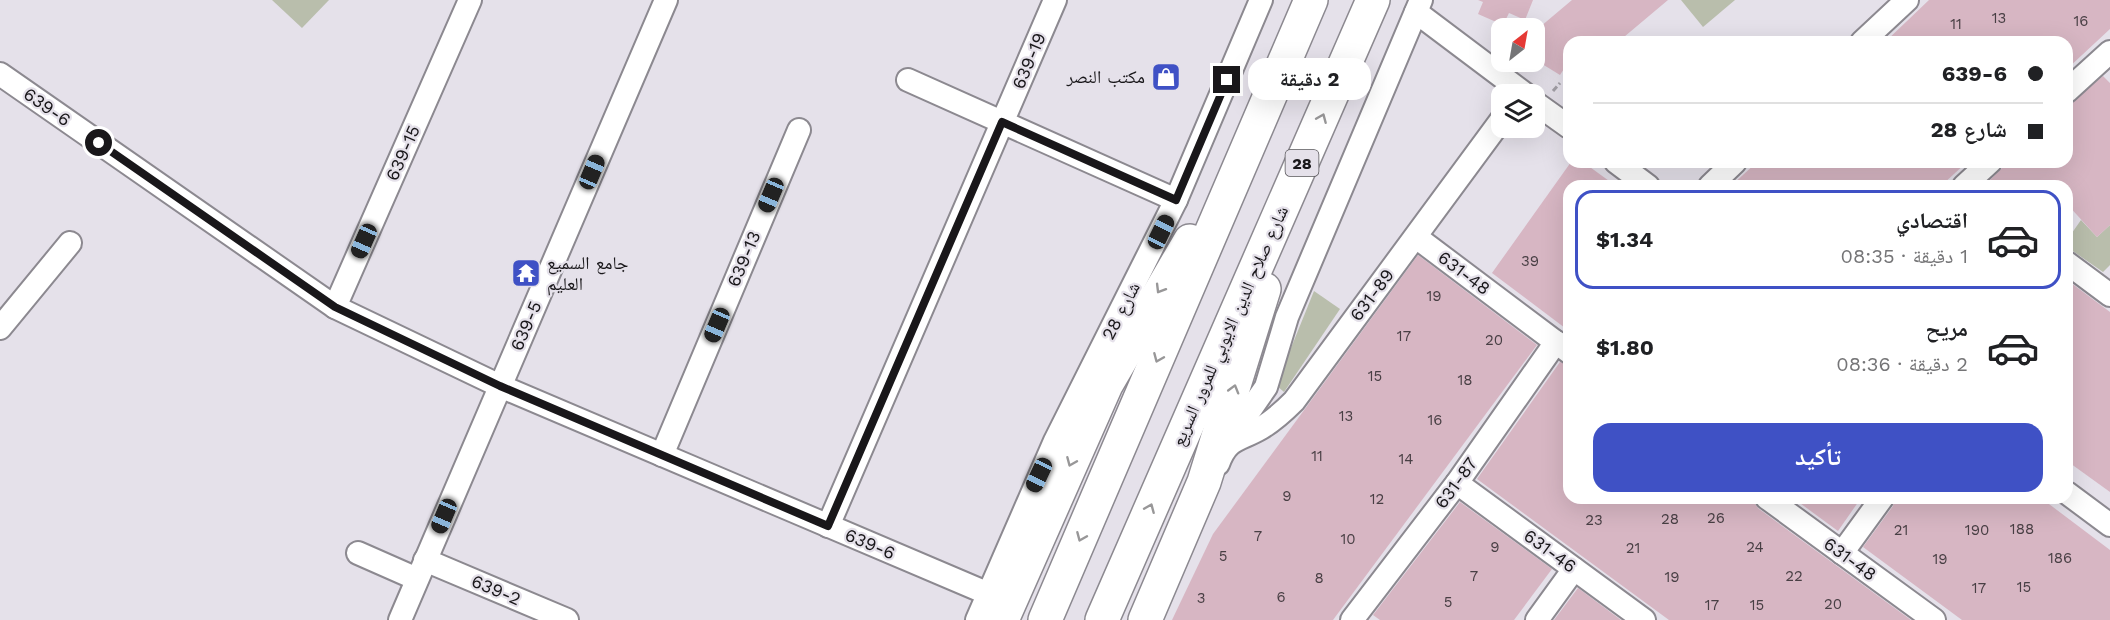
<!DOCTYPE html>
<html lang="ar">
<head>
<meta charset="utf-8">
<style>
  body { margin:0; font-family:"Work Sans","Noto Naskh Arabic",sans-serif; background:#f2f2f2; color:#202124; direction:rtl; height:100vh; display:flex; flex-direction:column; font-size:22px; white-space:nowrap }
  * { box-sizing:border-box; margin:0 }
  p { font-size:20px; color:#757577 }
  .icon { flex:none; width:33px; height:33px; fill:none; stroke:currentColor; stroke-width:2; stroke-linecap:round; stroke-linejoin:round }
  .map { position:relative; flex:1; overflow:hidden; direction:ltr }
  .panel { position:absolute; left:1563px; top:180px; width:510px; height:324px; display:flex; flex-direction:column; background:#fff; border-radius:18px; box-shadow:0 6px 24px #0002; direction:rtl }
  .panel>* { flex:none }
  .guide { position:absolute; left:1563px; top:36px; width:510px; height:132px; border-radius:18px; box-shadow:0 6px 24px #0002; direction:rtl; display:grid; align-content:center; height:132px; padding:0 30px; background:#fff }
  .needle { width:39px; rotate:31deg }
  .tools { position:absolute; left:1491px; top:18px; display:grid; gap:12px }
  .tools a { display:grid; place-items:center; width:54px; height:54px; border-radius:12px; background:#fff; box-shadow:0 6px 24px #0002; font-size:30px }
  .end { position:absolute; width:27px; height:27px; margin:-14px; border:8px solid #19171a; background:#fff; box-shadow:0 0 0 3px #fff }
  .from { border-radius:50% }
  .bubble { position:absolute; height:42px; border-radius:18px; background:#fff; box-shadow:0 6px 24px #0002; font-size:20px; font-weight:700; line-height:42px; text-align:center; direction:rtl }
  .car { position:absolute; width:18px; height:36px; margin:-18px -9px; border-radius:8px; box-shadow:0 0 4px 2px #0007; background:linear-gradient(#222 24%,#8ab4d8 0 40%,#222 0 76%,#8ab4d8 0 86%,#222 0) }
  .guide b { display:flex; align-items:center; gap:21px; height:57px; font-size:22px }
  .guide b+b { border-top:2px solid #e0e0e0 }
  .guide i { width:15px; height:15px; background:#202124 }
  ul { padding:10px 0 0; list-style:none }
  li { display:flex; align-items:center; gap:18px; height:99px; margin:0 12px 9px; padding:0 18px; border:3px solid transparent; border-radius:18px }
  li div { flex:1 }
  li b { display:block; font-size:22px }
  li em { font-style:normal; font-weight:700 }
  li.selected { border-color:#3f51c5 }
  li>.icon { width:54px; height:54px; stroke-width:1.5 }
  .cta { display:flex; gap:12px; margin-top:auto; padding:12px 30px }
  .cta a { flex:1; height:69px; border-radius:18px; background:#3f51c5; color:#fff; font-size:24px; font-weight:700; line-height:69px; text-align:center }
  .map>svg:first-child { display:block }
</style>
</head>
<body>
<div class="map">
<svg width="2110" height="620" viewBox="0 0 2110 620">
  <rect width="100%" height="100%" fill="#e5e1ea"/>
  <g fill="#b9beac">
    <polygon points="272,0 329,0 302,28"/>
    <polygon points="1681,0 1735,0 1703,27"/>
    <polygon points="2081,220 2097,237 2110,225 2110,265 2103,272 2067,247 2067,240"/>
    <polygon points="1314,291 1340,309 1284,392 1276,385"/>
  </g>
  <g fill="#d7b6c3">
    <polygon points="1478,0 1533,0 1525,20 1509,13 1503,25 1478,14 1483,2"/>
    <polygon points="1572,0 1668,0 1618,42 1569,42 1569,61 1560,75 1534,59 1534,32"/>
    <polygon points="1929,0 2110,0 2110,29 2067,69 2067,42 1885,42"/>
    <polygon points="2103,76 2110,83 2110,225 2097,237 2067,204 2067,186 1984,186 2008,162 2067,162 2067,106"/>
    <polygon points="1571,162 1583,162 1616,186 1569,186 1569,331 1492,273"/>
    <polygon points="1757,162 1967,162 1941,186 1731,186"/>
    <polygon points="1418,255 1537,345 1333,620 1172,620 1213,534"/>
    <polygon points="2067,280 2110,312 2110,492 2067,461"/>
    <polygon points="1560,362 1569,365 1569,498 1750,498 1759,509 1911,620 1669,620 1477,479"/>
    <polygon points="1793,498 1861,498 1838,531"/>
    <polygon points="1895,498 2041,498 2110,550 2110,620 1962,620 1863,547 1893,506"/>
    <polygon points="1460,502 1552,569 1514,620 1380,620 1373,615"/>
    <polygon points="1578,588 1621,620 1554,620"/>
  </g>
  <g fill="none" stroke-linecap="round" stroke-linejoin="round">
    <g stroke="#8c8990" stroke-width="26">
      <g id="minor">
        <polyline points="1416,12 1525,94"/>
        <polyline points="1862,42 1907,0"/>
        <polyline points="0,74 335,307 500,386 989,594"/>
        <polyline points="908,80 1176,200"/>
        <polyline points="2067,91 2110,52"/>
        <polyline points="1534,102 1569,127"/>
        <polyline points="1616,162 1648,186"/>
        <polyline points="1710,186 1735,162"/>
        <polyline points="1964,186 1990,162"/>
        <polyline points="1416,237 1569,352"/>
        <polyline points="2067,263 2110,295"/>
        <polyline points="335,307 470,0"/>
        <polyline points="0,328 70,243"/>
        <polyline points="1228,442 1266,387 1287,317 1421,0"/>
        <polyline points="662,455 799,130"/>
        <path d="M1218,464C1228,437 1239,441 1261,428C1273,421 1284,411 1294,401L1502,119"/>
        <polyline points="1457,483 1644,620"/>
        <polyline points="2067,493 2110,525"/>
        <polyline points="1767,498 1934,620"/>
        <polyline points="828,526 1055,0"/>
        <polyline points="358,553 417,579"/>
        <polyline points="1842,553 1882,498"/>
        <polyline points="425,560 567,620"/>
        <polyline points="400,620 666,0"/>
        <polyline points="977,620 1055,441 1176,200 1261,0"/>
        <polyline points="1352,620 1457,483 1556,342"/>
        <polyline points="1537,620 1574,569"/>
      </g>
    </g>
    <g stroke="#8c8990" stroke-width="36">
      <g id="highway">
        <polyline points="1002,620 1106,385 1190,241"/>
        <polyline points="1045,620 1311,0"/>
        <polyline points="1102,620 1373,0"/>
        <polyline points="1145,620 1204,482 1264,289"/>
      </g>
    </g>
    <polyline stroke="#a3a0a7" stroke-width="3" stroke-dasharray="6 3" stroke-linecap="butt" points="1553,91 1560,83"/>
    <use href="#minor" stroke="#fff" stroke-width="22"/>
    <use href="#highway" stroke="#fff" stroke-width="33"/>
  </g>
  <defs><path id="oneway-chevron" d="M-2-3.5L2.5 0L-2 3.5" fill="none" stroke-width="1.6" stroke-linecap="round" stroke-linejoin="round" transform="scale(1.5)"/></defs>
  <g stroke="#989798">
    <use href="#oneway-chevron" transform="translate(1322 118) rotate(-67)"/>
    <use href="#oneway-chevron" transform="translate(1160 289) rotate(121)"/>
    <use href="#oneway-chevron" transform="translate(1158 358) rotate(113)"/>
    <use href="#oneway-chevron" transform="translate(1234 389) rotate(-74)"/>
    <use href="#oneway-chevron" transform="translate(1071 462) rotate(113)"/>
    <use href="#oneway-chevron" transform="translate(1150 508) rotate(-67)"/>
    <use href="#oneway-chevron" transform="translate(1081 537) rotate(113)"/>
  </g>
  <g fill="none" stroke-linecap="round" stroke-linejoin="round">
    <polyline stroke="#19171a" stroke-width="8" points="99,143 335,307 500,386 828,526 1002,122 1176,200 1227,80"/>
  </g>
  <defs>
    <g id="shop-square" transform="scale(1.5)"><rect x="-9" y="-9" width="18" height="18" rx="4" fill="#3f51c5" stroke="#e5e1ea"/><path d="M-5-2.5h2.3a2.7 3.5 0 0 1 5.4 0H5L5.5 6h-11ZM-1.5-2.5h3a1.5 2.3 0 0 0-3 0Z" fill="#fff"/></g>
    <g id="temple-square" transform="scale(1.5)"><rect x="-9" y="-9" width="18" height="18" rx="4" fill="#3f51c5" stroke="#e5e1ea"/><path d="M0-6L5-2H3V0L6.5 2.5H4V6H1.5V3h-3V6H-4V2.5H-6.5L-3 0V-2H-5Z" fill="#fff"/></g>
  </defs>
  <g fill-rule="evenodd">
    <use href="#shop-square" x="1166" y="77"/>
    <use href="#temple-square" x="526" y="273"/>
  </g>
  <g text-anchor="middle" stroke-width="4.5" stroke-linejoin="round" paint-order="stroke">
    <g font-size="15" fill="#483f44">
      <text x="1999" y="23">13</text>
      <text x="2081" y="26">16</text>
      <text x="1956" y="29">11</text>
      <text x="1530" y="266">39</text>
      <text x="1434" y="301">19</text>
      <text x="1404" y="341">17</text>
      <text x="1494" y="345">20</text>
      <text x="1375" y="381">15</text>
      <text x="1465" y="385">18</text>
      <text x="1346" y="421">13</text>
      <text x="1435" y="425">16</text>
      <text x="1317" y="461">11</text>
      <text x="1406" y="464">14</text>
      <text x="1287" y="501">9</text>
      <text x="1377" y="504">12</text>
      <text x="1716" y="523">26</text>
      <text x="1670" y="524">28</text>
      <text x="1594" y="525">23</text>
      <text x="2022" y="534">188</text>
      <text x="1901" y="535">21</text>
      <text x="1977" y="535">190</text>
      <text x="1258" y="541">7</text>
      <text x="1348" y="544">10</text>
      <text x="1495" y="552">9</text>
      <text x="1755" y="552">24</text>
      <text x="1633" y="553">21</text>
      <text x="1223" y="561">5</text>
      <text x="2060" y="563">186</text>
      <text x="1940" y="564">19</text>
      <text x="1474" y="581">7</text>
      <text x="1794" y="581">22</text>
      <text x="1672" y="582">19</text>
      <text x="1319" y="583">8</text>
      <text x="2024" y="592">15</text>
      <text x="1979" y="593">17</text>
      <text x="1281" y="602">6</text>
      <text x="1201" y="603">3</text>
      <text x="1448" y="607">5</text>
      <text x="1833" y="609">20</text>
      <text x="1712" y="610">17</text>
      <text x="1757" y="610">15</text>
    </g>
    <rect fill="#e5e1ea" stroke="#565458" stroke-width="1.5" x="1285.5" y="150" width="33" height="26" rx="4.5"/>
    <g font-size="16" font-weight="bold" fill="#19171a">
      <text x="1302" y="169">28</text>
    </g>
    <g font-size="18" fill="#19171a" stroke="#e5e1ea">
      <text transform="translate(1029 61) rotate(-67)" y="6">639-19</text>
      <text transform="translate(47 107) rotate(35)" y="6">639-6</text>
      <text transform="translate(403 153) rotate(-66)" y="6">639-15</text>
      <text transform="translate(744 259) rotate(-67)" y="6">639-13</text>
      <text transform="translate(1464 273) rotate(37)" y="6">631-48</text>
      <text transform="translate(1372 295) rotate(-53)" y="6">631-89</text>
      <text transform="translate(1121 311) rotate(-63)" y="6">شارع 28</text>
      <text transform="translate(526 326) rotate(-67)" y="6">639-5</text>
      <text transform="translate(1230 326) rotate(-66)" y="6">شارع صلاح الدين الايوبي للمرور السريع</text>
      <text transform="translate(1456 483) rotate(-54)" y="6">631-87</text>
      <text transform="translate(870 544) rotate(23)" y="6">639-6</text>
      <text transform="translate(1550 551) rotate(36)" y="6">631-46</text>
      <text transform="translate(1850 559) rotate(36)" y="6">631-48</text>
      <text transform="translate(496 590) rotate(23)" y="6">639-2</text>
    </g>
    <g font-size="18" fill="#19171a" stroke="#e5e1ea" text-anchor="end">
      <text x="1145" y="83">مكتب النصر</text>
      <text x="547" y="269" text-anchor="start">جامع السميع<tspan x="547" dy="21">العليم</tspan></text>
    </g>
  </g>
</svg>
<div class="tools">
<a><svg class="needle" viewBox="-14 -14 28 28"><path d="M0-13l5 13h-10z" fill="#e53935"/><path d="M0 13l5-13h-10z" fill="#757577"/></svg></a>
<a><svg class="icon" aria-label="layers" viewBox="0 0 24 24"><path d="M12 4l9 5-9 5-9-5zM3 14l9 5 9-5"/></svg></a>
</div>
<i class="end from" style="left:99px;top:143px"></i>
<i class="end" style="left:1227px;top:80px"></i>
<div class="bubble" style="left:1248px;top:58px;width:123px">2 دقيقة</div>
<i class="car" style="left:592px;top:172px;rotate:23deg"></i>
<i class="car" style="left:771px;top:195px;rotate:203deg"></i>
<i class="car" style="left:1161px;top:232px;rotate:26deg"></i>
<i class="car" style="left:364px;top:241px;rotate:204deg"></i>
<i class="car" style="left:717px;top:325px;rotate:203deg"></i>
<i class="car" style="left:1039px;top:475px;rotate:205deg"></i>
<i class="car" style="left:444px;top:516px;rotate:203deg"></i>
<div class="guide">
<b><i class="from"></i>639-6</b>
<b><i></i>شارع 28</b>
</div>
<section class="panel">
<ul>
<li class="selected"><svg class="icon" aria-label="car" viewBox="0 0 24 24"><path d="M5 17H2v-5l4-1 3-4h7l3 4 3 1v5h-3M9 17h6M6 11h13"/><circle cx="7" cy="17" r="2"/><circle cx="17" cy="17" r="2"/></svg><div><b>اقتصادي</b><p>1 دقيقة · 08:35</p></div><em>$1.34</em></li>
<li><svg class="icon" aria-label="car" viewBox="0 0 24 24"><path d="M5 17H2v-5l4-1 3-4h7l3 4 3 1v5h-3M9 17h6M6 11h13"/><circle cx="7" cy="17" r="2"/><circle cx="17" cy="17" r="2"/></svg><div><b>مريح</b><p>2 دقيقة · 08:36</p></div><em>$1.80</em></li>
</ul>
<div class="cta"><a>تأكيد</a></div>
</section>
</div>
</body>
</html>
